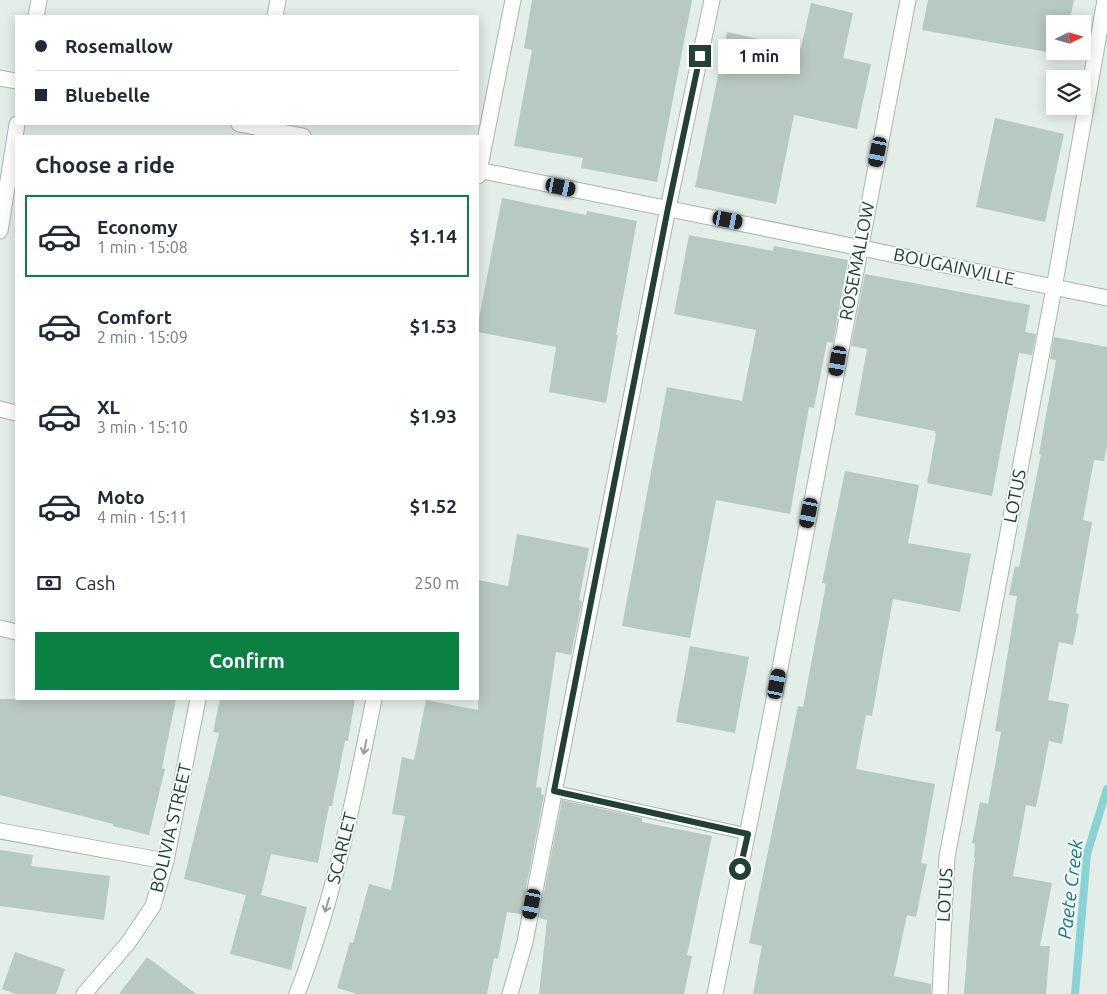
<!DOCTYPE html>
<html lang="en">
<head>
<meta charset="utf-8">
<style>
  body { margin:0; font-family:Ubuntu,sans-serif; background:#f6f6f7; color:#1f2937; height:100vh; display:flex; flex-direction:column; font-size:19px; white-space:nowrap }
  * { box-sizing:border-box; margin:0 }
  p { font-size:16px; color:#747a83 }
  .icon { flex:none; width:28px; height:28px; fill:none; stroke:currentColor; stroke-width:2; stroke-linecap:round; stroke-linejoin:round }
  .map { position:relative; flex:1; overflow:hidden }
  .panel { position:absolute; left:15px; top:135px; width:464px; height:565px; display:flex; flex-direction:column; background:#fff; border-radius:0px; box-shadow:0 2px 12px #0003 }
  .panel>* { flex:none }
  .guide { position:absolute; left:15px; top:15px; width:464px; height:110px; border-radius:0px; box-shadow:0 2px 12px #0003; display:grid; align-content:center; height:110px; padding:0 20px; background:#fff }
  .needle { width:32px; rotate:85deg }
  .controls { position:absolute; left:1046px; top:15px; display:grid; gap:10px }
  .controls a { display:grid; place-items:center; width:45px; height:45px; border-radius:0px; background:#fff; box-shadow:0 2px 12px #0003; font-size:25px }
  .end { position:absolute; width:22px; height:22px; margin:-11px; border:6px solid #224135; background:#fff; box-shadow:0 0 0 2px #fff }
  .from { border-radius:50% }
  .bubble { position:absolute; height:35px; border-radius:0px; background:#fff; box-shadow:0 2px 12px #0003; font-size:16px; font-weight:600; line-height:35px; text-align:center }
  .car { position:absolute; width:15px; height:30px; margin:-15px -8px; border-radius:6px; box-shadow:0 0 4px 1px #0007; background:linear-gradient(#222 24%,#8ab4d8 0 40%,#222 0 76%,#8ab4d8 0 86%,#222 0) }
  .guide b { display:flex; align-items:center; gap:18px; height:48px; font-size:19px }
  .guide b+b { border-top:1px solid #e0e1e3 }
  .guide i { width:12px; height:12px; background:#1f2937 }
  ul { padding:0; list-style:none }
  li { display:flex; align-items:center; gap:15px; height:82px; margin:0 10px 8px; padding:0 10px; border:2px solid transparent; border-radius:0px }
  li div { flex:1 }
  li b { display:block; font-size:19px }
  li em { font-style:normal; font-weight:600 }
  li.on { border-color:#0b8043 }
  li>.icon { width:45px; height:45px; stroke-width:1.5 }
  h2 { padding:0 20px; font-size:22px; line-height:60px }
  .pay { display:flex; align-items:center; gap:12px; height:55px; padding:0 20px; font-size:19px }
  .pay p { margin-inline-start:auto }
  .primary-button { display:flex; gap:10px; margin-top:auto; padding:10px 20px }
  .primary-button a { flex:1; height:58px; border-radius:0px; background:#0b8043; color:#fff; font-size:20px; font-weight:600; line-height:58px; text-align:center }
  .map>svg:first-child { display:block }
</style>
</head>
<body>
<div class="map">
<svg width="1107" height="994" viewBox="0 0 1107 994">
  <rect width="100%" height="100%" fill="#e3eee8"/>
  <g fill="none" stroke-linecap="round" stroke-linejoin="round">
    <polyline stroke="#89d2d6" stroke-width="8" points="1075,994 1087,854 1107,789"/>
  </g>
  <g fill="#b8c9c1">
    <polygon points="532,0 692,0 657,182 581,168 583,158 514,146 532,50 524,48"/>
    <polygon points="928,0 1074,0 1069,24 1055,24 1055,51 1064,51 1064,55 922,30"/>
    <polygon points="811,3 853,13 843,58 871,64 857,129 794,115 776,204 695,187 727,32 801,48"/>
    <polygon points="995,118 1064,134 1045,222 976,207"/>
    <polygon points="502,198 586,215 587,211 637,221 616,335 618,335 606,403 549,392 556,347 478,332 478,324"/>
    <polygon points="689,235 773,251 774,246 848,260 833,343 827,342 814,408 809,407 790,514 716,500 690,638 622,626 667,387 742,401 756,330 674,314"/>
    <polygon points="865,274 1030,305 1025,332 1036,334 1032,355 1019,353 992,496 927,483 936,434 935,433 935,431 855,415 867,349 851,346"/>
    <polygon points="1054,337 1107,347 1107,446 1104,461 1094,460 1083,520 1092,522 1076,613 1079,614 1073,645 1059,642 1048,700 1069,704 1062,744 1049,741 1036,807 1026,805 1013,876 1052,883 1040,946 1050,946 1046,994 964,994 973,872 975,858 974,858 975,844 972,843 980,802 988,804 1001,732 995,731 1017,596 1009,595 1015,566 1019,567 1041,454 1039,454 1056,360 1050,359"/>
    <polygon points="845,471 919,485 908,543 971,554 960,612 893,599 872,716 866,715 856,769 935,784 921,863 927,864 916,917 907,915 894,976 931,984 931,994 753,994 762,946 749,943 798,706 803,707 826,584 822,583"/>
    <polygon points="517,534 589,548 579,600 582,601 571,655 556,652 536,787 542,788 541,794 544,795 521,914 507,912 498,959 494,958 487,994 357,994 337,988 350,942 353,943 369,884 391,890 405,816 392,814 402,757 414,760 426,700 478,710 478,580 508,586"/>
    <polygon points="690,646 749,657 735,733 676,722"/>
    <polygon points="0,699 176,699 162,768 165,769 149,835 113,826 113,824 0,795"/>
    <polygon points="220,699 355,699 348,741 345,741 332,806 329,806 318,863 271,854 261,895 307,907 291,970 230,954 246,895 184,879 219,733 213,732"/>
    <polygon points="562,800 642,818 642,822 712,836 687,955 692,956 684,994 539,994 547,920 539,918"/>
    <polygon points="0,850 33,855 31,866 110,876 104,920 0,906"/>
    <polygon points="15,952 65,969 56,994 16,994 2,989"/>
    <polygon points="147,957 196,994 119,994"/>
  </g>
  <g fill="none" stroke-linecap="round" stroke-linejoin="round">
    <g stroke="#a5b7af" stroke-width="13">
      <polyline id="service" points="554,791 747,834"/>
    </g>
    <g stroke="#a5b7af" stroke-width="17">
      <g id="minor">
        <polyline points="36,16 39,0"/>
        <polyline points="275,16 278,0"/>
        <polyline points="0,78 16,81"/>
        <polyline points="239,124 303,136"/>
        <polyline points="478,170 1107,298"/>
        <polyline points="478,176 513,0"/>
        <polyline points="0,231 17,124"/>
        <polyline points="0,409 16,413"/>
        <polyline points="0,628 16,632"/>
        <polyline points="0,831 166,861"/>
        <polyline points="84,994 128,943 153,906 166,861 198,699"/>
        <path d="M297,994C334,899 354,799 374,699"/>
        <polyline points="510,994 525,942 668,208 712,0"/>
        <polyline points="715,994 766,741 908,0"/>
        <polyline points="940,994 947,857 1054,288 1105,0"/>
      </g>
    </g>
    <use href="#service" stroke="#fff" stroke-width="11"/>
    <use href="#minor" stroke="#fff" stroke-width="15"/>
  </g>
  <defs><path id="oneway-shaft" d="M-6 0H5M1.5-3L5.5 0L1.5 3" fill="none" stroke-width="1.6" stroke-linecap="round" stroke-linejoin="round" transform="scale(1.25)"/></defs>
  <g stroke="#90a09a">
    <use href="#oneway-shaft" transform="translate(365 747) rotate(101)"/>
    <use href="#oneway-shaft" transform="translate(327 905) rotate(107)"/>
  </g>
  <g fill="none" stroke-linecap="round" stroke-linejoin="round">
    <polyline stroke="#224135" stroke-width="6" points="700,56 668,208 554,791 748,834 740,869"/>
  </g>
  <g text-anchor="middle" stroke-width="4" stroke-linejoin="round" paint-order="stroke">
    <g font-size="18" fill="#224135" stroke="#f4faf7">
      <text transform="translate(857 261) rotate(-79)" y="6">ROSEMALLOW</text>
      <text transform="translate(954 267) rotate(12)" y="6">BOUGAINVILLE</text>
      <text transform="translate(1015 496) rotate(-79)" y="6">LOTUS</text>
      <text transform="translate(171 828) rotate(-77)" y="6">BOLIVIA STREET</text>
      <text transform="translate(342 848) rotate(-76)" y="6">SCARLET</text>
      <text transform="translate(945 895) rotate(-87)" y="6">LOTUS</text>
    </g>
    <g font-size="19" font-style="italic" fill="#187b81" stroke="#f4faf7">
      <text transform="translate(1070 889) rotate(-83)" y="7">Paete Creek</text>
    </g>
  </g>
</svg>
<div class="controls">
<a><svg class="needle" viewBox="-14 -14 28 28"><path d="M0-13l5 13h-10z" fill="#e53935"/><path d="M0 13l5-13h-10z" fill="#747a83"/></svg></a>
<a><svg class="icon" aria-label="layers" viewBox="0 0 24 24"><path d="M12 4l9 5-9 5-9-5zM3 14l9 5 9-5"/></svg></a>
</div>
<i class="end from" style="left:740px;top:869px"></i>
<i class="end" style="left:700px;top:56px"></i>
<div class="bubble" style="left:718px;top:39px;width:82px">1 min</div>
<i class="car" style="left:878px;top:152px;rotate:191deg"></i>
<i class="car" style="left:561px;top:187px;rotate:102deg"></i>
<i class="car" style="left:728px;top:220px;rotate:101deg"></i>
<i class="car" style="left:838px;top:361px;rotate:190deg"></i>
<i class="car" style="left:809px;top:513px;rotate:191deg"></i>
<i class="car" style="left:777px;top:684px;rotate:11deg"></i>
<i class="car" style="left:532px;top:904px;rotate:191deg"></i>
<div class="guide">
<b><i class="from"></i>Rosemallow</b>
<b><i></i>Bluebelle</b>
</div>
<section class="panel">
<h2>Choose a ride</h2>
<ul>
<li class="on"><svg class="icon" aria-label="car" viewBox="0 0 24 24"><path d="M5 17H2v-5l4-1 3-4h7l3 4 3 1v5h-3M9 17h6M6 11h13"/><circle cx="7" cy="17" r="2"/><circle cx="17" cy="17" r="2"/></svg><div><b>Economy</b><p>1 min · 15:08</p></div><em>$1.14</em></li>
<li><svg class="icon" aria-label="car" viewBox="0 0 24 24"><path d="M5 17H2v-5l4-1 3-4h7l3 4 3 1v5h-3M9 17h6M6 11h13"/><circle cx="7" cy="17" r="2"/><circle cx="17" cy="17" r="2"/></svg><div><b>Comfort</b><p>2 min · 15:09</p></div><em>$1.53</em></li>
<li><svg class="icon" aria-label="car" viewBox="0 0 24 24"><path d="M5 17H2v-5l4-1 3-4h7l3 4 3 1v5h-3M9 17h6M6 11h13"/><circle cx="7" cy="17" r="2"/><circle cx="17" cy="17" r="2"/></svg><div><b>XL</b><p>3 min · 15:10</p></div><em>$1.93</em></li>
<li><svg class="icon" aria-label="car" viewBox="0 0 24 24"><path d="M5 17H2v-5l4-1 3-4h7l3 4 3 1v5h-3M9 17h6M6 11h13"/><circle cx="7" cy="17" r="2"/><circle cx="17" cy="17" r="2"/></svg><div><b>Moto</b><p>4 min · 15:11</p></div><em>$1.52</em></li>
</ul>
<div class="pay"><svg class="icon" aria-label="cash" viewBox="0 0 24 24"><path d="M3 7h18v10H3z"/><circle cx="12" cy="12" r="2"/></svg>Cash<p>250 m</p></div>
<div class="primary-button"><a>Confirm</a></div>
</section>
</div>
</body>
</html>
